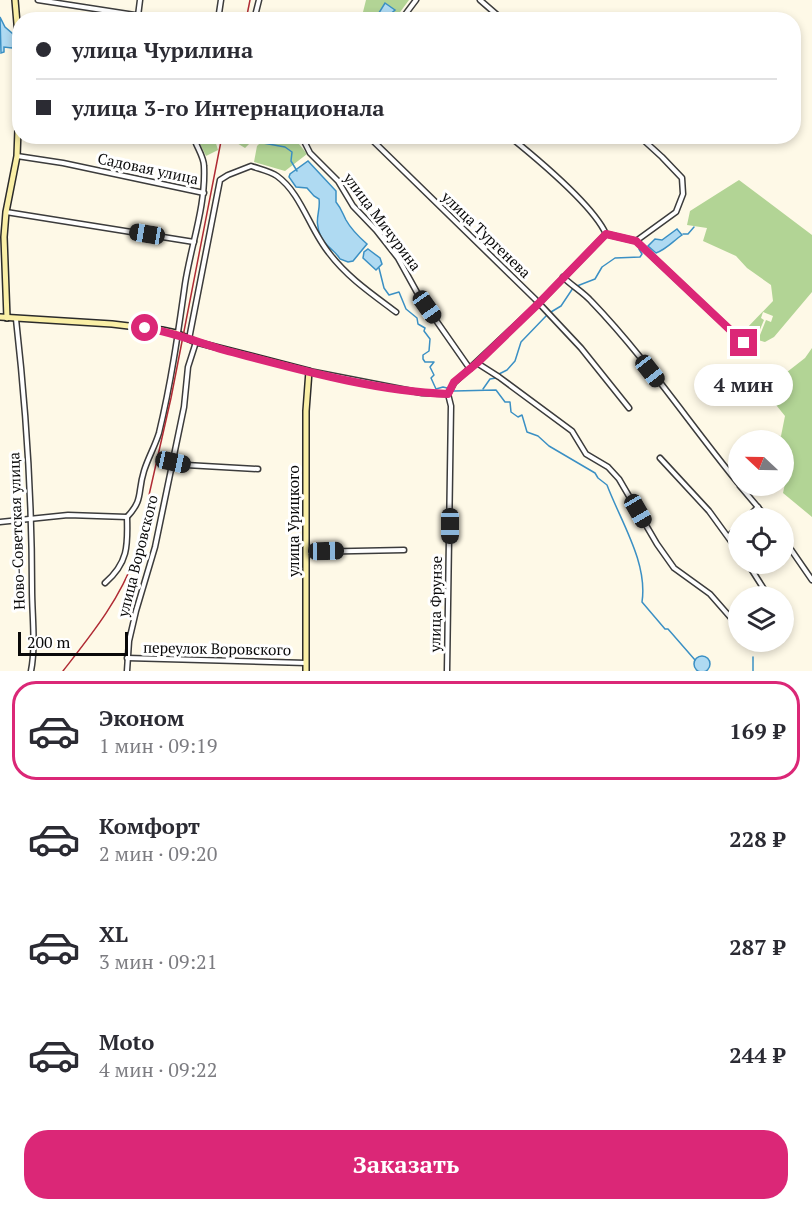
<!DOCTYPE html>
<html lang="ru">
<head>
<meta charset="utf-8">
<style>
  body { margin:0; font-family:"PT Serif",serif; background:#f2f2f3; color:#2b2b33; height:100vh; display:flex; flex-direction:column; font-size:22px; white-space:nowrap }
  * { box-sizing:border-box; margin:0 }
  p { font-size:20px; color:#7c7c81 }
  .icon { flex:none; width:33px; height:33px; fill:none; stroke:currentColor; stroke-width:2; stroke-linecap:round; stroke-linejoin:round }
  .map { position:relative; height:671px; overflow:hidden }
  .sheet { display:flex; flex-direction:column; background:#fff; flex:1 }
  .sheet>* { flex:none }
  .banner { position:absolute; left:12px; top:12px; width:789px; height:132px; border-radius:24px; box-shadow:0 3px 9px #0003; display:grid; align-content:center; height:132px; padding:0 24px; background:#fff }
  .needle { width:39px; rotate:292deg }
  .controls { position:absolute; left:728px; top:430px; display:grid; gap:12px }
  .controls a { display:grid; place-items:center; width:66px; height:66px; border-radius:50%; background:#fff; box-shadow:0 3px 9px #0003; font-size:30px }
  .scale { position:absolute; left:18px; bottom:15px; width:110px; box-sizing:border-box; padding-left:6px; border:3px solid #090909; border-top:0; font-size:16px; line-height:21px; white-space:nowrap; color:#090909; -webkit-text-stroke:4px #fff; paint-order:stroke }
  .end { position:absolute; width:27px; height:27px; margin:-14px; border:8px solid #db2777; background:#fff; box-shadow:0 0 0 3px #fff }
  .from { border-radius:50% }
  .bubble { position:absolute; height:42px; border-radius:21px; background:#fff; box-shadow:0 3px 9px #0003; font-size:20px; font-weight:800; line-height:42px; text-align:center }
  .car { position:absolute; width:18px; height:36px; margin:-18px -9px; border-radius:8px; box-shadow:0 0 4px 2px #0007; background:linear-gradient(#222 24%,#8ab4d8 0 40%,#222 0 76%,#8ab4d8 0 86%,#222 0) }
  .banner b { display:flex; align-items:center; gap:21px; height:57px; font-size:22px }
  .banner b+b { border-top:2px solid #e1e1e2 }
  .banner i { width:15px; height:15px; background:#2b2b33 }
  ul { padding:10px 0 0; list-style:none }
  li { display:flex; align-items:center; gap:18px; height:99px; margin:0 12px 9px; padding:0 12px; border:3px solid transparent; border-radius:24px }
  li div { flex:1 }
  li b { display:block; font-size:22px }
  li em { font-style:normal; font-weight:800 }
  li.active { border-color:#db2777 }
  li>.icon { width:54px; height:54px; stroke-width:1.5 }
  .primary-button { display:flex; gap:12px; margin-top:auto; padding:12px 24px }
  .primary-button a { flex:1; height:69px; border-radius:24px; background:#db2777; color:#fff; font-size:24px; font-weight:800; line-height:69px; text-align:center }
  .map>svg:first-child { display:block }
</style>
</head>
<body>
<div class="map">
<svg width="812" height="671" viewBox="0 0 812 671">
  <rect width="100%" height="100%" fill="#fef9e7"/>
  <g fill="#b2d495">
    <polygon points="366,0 409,0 395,19 361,20"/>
    <polygon points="267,136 308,137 299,144 307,154 285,171 254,162 257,146"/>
    <polygon points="191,137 214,137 218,150 206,156 197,138"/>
    <polygon points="233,137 233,136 256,137 245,148 232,140"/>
    <polygon points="739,180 812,235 812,292 774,337 765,342 758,340 766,320 771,322 773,316 763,312 761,318 764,320 756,339 745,335 744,331 773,301 771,285 747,268 736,256 703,241 707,228 687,225 690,211"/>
    <polygon points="812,348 812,517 783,493 789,464 783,459 783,441 763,441 762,432 781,436 785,416 764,390 805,358"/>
  </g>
  <g fill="#afdaf2" stroke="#3b90c4" stroke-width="1.5">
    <polygon points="385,3 395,10 386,18 377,16"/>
    <polygon points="0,17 5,27 13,34 15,44 12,48 4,47 4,52 1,53"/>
    <path d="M308,161L336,191V202C341,208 342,212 346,220C351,229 359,237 367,244L353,261L348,262L340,259C335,250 325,246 321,237C313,219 321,212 319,199L314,196L307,188L296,187L289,177L290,174Z"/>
    <path d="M677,229L682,235C673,241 667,249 656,253L648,246L655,239L662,240Z"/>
    <polygon points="368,249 380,258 382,264 376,270 363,258 364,252"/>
    <circle cx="702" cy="664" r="8"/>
  </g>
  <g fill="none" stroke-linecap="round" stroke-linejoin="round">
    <g stroke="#3b90c4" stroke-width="1.5">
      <polyline points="260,136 263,143 285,147 292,152 291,161 297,171"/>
      <polyline points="683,234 688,234 694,227"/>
      <polyline points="379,268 384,288 389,295 399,292 406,309 417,318 418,324 425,328 424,331 430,339 429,351 423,355 423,359 425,362 434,362 430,367 434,375 431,378 436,389 443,387 447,388"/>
      <polyline points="577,286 595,279 602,267 615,258 640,257 642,254 639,249 641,248"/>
      <polyline points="551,312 561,306 573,288"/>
      <polyline points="499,374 507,370 515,361 521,342 547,315"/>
      <polyline points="483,389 490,379 496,378"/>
      <path d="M454,391L496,390L505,402H510L511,412L518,417L522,415L527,432L538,436L549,446L595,473L598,478L607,485C621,522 648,563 642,602L665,629H668L695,660"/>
      <polyline points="753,671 753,657"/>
    </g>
    <g stroke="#3c3c3c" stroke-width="7">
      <g id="street">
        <polyline points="38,0 167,20"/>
        <polyline points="480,0 503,20"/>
        <polyline points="138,16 140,0"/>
        <polyline points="218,20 221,0"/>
        <polyline points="233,20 246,20"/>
        <polyline points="254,20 259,0"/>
        <polyline points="401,20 416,0"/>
        <polyline points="313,136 305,143 310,153 338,181 353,206 376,230 398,258 419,296 470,369"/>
        <polyline points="368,136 535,299 581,348 629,408"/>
        <path d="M509,136C535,157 593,205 606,234L636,241L744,343"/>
        <polyline points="17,156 63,163 204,193"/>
        <polyline points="6,212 194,242"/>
        <polyline points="636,241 676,212 683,194 682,178 662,157 639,136"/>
        <path d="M563,277C572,286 583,292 591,301C645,357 689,423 738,483"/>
        <path d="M16,319C26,408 32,499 32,589C32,615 36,645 31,671"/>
        <path d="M189,339L220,180L228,175L251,166C259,169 270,171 277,176C301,193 310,230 329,253C347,277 372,294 396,312"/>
        <polyline points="477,363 499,377 572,431 586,454 608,467 619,479 657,544 674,568 710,594 731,618"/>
        <polyline points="309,371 422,393 448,394"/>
        <polyline points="448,394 454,383 538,304 606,234"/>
        <polyline points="660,458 709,511 738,551"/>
        <polyline points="173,462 186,465 258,469"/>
        <polyline points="740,486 768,519"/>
        <polyline points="746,519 758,507"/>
        <polyline points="0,522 68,515 127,517"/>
        <polyline points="729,536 738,527"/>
        <polyline points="783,538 812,580"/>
        <polyline points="306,552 404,550"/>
        <polyline points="748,564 769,597"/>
        <path d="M105,583C128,563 128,546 127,517C144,499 137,493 144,471C148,458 155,446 159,433C171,383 178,334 185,284C191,245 206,206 204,166C204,158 198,149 195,141L181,136"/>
        <polyline points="127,658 306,663"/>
        <polyline points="127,671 129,641 136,611 155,547 184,407 188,367 196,342"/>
        <polyline points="447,671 451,406 448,394"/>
      </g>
    </g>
    <g stroke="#2b2b2b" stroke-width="8">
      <g id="secondary">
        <polyline points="15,0 20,59"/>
        <polyline points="0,317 112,324 162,330 176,333 196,342 309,371 306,411 306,671"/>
        <polyline points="7,318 4,237 6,212 17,156 20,77"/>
      </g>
    </g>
    <use href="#street" stroke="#fff" stroke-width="4"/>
    <use href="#secondary" stroke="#faefa6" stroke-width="5"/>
    <g stroke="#b02b34" stroke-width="1.5">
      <polyline points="246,20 250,0"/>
      <path d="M63,671C91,635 119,601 135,557L171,398L222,136"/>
    </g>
  </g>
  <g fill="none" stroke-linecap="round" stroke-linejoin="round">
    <path stroke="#db2777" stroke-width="8" d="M145,328C173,332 197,342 224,350C297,369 373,391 448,394L454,382L477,363L538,304L606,234L636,241L744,343"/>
  </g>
  <g text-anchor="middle" stroke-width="6" stroke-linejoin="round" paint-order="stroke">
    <g font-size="15" fill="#090909" stroke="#fff">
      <text transform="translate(148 169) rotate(12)" y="5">Садовая улица</text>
      <text transform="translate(382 222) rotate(53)" y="5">улица Мичурина</text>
      <text transform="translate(486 235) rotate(44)" y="5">улица Тургенева</text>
      <text transform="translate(294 521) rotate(-90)" y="5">улица Урицкого</text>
      <text transform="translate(17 531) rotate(-92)" y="5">Ново-Советская улица</text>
      <text transform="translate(138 556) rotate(-76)" y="5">улица Воровского</text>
      <text transform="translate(436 604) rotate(-89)" y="5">улица Фрунзе</text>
      <text transform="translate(217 649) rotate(1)" y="5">переулок Воровского</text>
    </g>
  </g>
</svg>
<div class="controls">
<a><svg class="needle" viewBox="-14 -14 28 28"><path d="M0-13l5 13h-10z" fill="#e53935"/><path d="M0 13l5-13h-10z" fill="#7c7c81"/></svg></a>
<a><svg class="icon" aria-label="locate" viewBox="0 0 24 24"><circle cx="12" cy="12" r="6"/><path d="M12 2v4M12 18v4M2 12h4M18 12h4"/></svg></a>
<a><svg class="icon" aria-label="layers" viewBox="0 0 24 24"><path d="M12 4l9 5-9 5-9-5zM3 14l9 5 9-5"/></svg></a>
</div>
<div class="scale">200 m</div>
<i class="end from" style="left:145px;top:328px"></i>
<i class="end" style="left:744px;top:343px"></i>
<div class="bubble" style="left:694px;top:364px;width:99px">4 мин</div>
<i class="car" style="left:147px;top:234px;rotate:279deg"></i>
<i class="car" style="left:427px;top:307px;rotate:145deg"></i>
<i class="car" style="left:650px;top:371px;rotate:142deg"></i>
<i class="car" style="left:173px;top:462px;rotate:102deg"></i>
<i class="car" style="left:638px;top:511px;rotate:150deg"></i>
<i class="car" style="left:450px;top:526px;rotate:180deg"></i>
<i class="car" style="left:326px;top:551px;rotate:89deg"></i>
<div class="banner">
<b><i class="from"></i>улица Чурилина</b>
<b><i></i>улица 3-го Интернационала</b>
</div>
</div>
<section class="sheet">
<ul>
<li class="active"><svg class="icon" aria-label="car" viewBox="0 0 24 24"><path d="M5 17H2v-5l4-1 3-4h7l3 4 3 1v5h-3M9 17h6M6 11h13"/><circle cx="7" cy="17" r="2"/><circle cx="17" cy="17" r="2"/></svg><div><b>Эконом</b><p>1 мин · 09:19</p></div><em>169 ₽</em></li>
<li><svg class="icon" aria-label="car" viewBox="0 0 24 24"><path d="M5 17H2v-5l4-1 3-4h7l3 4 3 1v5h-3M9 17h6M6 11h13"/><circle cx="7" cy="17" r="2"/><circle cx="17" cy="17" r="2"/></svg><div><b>Комфорт</b><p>2 мин · 09:20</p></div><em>228 ₽</em></li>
<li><svg class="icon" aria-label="car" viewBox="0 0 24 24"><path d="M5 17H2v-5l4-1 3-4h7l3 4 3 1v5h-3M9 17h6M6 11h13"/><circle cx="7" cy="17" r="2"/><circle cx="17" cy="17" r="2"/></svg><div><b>XL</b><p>3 мин · 09:21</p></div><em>287 ₽</em></li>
<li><svg class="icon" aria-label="car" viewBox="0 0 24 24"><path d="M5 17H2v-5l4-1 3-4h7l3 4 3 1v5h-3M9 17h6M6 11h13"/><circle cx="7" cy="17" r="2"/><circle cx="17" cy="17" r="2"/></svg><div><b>Moto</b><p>4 мин · 09:22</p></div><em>244 ₽</em></li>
</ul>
<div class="primary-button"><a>Заказать</a></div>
</section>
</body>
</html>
